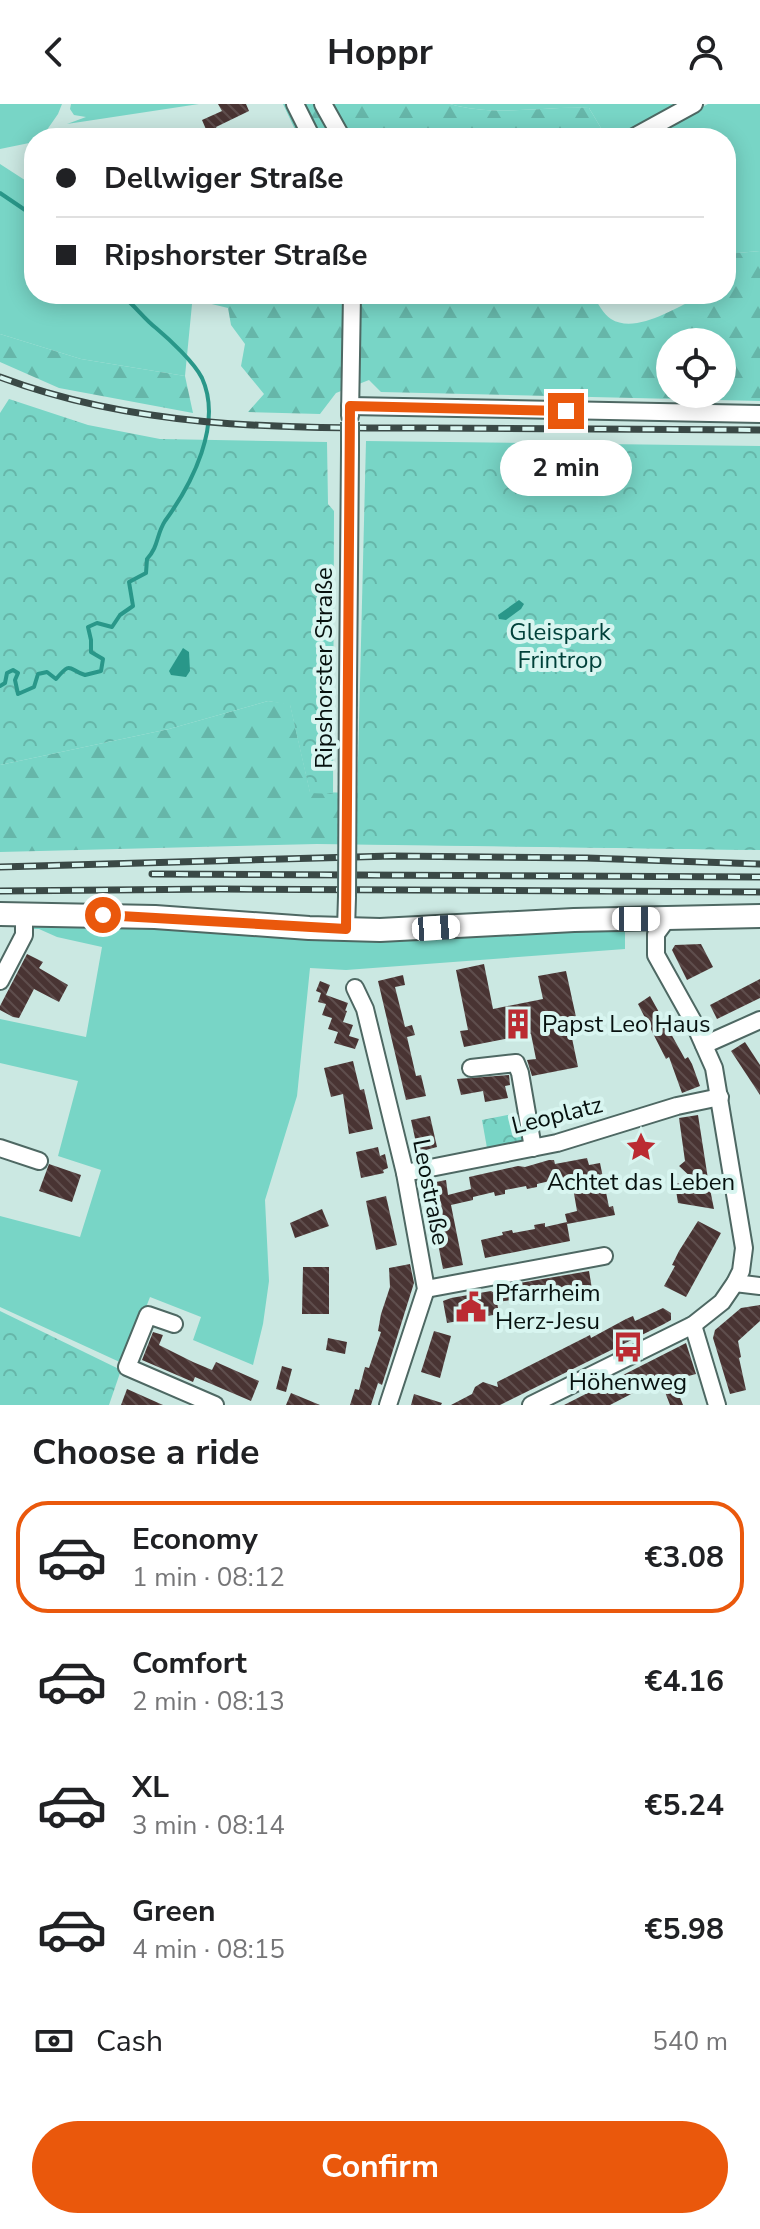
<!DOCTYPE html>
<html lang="en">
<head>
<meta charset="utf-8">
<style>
  body { margin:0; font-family:"Nunito Sans",sans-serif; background:#f2f2f2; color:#202124; height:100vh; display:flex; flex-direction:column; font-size:30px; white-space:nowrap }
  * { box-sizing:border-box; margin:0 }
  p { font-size:26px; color:#757577 }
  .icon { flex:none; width:44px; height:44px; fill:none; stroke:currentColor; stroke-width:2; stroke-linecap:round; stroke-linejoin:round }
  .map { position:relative; height:1301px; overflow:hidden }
  .details { display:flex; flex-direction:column; background:#fff; flex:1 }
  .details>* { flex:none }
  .top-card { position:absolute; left:24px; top:24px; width:712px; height:176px; border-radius:32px; box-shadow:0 4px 20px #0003; display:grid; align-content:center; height:176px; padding:0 32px; background:#fff }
  .controls { position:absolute; left:656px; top:224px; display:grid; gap:16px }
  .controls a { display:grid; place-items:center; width:80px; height:80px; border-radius:50%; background:#fff; box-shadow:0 4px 20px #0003; font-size:40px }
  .end { position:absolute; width:36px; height:36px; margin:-18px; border:10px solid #ea580c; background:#fff; box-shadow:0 0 0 4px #fff }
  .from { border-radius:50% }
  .bubble { position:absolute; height:56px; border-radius:28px; background:#fff; box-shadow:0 4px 20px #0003; font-size:26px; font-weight:700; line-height:56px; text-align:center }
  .car { position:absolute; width:24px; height:48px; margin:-24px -12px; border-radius:10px; box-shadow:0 0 6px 2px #0007; background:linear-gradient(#fff 24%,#345 0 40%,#fff 0 76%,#345 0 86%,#fff 0) }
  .top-card b { display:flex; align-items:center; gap:28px; height:76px; font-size:30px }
  .top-card b+b { border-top:2px solid #e0e0e0 }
  .top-card i { width:20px; height:20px; background:#202124 }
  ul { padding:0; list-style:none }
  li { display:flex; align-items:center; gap:24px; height:112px; margin:0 16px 12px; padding:0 16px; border:4px solid transparent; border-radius:32px }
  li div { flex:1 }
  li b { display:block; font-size:30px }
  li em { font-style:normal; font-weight:700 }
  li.current { border-color:#ea580c }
  li>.icon { width:72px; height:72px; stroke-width:1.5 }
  h2 { padding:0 32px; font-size:36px; line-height:96px }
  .pay { display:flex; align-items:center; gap:20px; height:88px; padding:0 32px; font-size:30px }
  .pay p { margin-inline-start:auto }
  .button { display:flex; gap:16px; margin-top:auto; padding:16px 32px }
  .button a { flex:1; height:92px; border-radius:48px; background:#ea580c; color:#fff; font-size:32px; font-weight:700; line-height:92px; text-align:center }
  header { display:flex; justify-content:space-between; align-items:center; height:104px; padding:0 32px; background:#fff; font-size:36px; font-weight:700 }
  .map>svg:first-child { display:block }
</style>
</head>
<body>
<header><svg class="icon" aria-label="back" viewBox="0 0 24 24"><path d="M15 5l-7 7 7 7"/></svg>Hoppr<svg class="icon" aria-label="person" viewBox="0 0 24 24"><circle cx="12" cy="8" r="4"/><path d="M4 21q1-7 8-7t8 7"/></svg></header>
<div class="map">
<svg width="760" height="1301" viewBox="0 0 760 1301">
  <defs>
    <pattern id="forest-firs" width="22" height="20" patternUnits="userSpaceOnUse" patternTransform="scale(2)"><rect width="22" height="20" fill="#78d5c6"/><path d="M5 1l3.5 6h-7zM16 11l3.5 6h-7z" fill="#66b6a9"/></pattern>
    <pattern id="park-crowns" width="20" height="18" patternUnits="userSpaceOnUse" patternTransform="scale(2)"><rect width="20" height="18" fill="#78d5c6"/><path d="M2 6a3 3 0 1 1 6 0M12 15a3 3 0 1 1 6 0" fill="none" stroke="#66b6a9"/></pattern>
    <pattern id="building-back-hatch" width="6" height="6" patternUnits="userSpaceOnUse" patternTransform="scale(2)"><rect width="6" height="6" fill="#493433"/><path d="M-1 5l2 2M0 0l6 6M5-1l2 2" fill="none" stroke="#5f4e4d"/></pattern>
  </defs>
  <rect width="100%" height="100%" fill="#cbe8e2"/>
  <g fill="#78d5c6">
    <polygon points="0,0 62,0 58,10 42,33 34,34 34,38 0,45"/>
    <polygon points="71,0 199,0 67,20 86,13 74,11 70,5"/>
    <path d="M450,0H677L618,34H607L589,4C543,2 494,13 450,0Z"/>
    <polygon points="708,0 760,0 760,147 726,150 726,34 645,34"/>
    <polygon points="0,60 34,82 34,190 193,190 185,272 81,255 0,230"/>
    <polygon points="31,813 625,820 625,845 346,866 310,864 297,992 265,1096 269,1177 263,1220 253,1261 193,1236 201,1213 150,1193 124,1260 0,1203 0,1112 80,1133 101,1066 58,1052 78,977 0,959 0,915 86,933 102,843 57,833 39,825 27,825"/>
  </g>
  <g fill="url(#forest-firs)" fill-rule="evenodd">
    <path d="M283,0H450C494,13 543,2 589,4L607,34H299Z"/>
    <path d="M760,147V297L381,288L369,276L336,289L320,310L248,308L264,290L241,262L245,240L231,221L228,204L191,195L193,190H592C597,198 604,211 611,215C635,230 673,205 695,195L696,190H726V150ZM670,238H722V290H670Z"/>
    <polygon points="0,230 81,255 185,272 193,309 59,284 0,258"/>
    <polygon points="268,597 290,600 310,688 362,689 760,746 317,740 0,748 0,661 169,625"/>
  </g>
  <g fill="url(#park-crowns)">
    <polygon points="9,295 88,321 160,335 327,338 328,400 334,407 333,690 310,689 290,601 268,597 169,625 0,661 0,309"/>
    <polygon points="366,337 760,342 760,746 356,740"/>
    <polygon points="518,1009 523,1036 487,1044 482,1016"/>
    <polygon points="0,1207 121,1266 109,1301 0,1301"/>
  </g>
  <g fill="#299789">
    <polygon points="519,496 524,500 521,505 506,516 499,515 498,511"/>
    <polygon points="183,544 189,548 190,567 186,573 171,571 169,567"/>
  </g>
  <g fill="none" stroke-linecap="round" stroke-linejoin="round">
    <g stroke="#299789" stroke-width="4">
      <polyline points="0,89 34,112"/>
      <path d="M0,582L5,579L7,569L13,566L18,569L15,576L18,590L34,583L38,570L47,568L56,575C72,556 68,566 85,571L101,567L103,555L91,548V536L88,523L97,519L112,523L120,511L133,502L129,478L146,469L147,455C159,442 156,431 165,417C192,380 223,320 202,274C194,258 169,235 156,224C143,214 134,200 120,190"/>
    </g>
  </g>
  <g fill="url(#building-back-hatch)">
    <polygon points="218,0 246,0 249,7 216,23 217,25 208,30 202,16 222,7"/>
    <polygon points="701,840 713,863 687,876 672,846 675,841"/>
    <polygon points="27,850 43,858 39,864 68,881 59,898 34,885 19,914 13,913 0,906 0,902"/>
    <polygon points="484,860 493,905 543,895 538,872 566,867 576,913 568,915 578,963 532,972 527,956 536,955 531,930 464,943 460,927 468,926 456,866"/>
    <polygon points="403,871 405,881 395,883 405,923 412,921 415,931 407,933 416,972 421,971 426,992 406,996 378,877"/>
    <polygon points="760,875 760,894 717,915 710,901"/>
    <polygon points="320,877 330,881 326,891 348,899 345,907 328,901 347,907 343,918 353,921 349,932 359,935 355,945 334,939 338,928 328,925 332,914 322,911 326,900 318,898 321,889 316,887"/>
    <polygon points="650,892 685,955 688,953 692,960 700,982 682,989 669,953 666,955 638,900"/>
    <polygon points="745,938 760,961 760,991 731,947"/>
    <polygon points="353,957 360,986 364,985 373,1025 349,1030 343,990 331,993 324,964"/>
    <polygon points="509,971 510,981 505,982 508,994 485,998 483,987 461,991 457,975"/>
    <polygon points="698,1011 708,1075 714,1105 678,1099 675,1080 695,1077 679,1062 685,1057 679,1014"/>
    <polygon points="430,1012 437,1043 418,1048 411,1016"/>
    <polygon points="378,1043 380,1052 385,1050 388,1064 383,1066 384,1069 361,1074 356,1048"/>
    <polygon points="587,1054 589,1061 600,1059 609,1103 613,1102 615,1111 567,1120 570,1137 485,1154 481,1136 503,1131 502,1128 512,1126 513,1129 535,1125 534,1121 545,1119 545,1123 567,1118 565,1110 577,1107 571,1072 537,1080 537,1083 527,1085 526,1082 505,1086 505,1090 495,1092 494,1088 473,1093 473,1096 451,1101 463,1161 443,1165 426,1080 446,1076 448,1091 471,1085 469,1073 518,1062 525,1063 549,1056 554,1056 555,1060"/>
    <polygon points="49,1060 81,1071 72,1098 39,1087"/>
    <polygon points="386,1092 397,1141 376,1146 366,1097"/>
    <polygon points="322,1105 329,1122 295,1134 290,1119"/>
    <polygon points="698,1117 721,1129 686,1193 664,1182 675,1162 672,1161 679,1147"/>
    <polygon points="410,1160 414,1179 382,1281 378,1279 371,1301 350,1301 355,1285 359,1286 365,1263 369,1264 381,1228 378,1227 381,1210 390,1183 389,1164"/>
    <polygon points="303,1163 329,1163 329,1210 302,1210"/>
    <polygon points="589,1167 592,1185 497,1198 499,1210 447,1219 443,1197 451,1194 491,1187 498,1191 502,1182"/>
    <polygon points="760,1201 760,1217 738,1237 741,1253 739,1254 746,1286 730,1290 713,1234 715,1226 741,1204"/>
    <polygon points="663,1204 671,1209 671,1216 664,1220 500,1301 451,1301 472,1290 475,1283 483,1278 498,1283 497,1278 590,1231 591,1234 626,1215 633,1212 635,1217"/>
    <polygon points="434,1227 451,1232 440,1274 421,1268"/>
    <polygon points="153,1228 163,1231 159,1241 193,1258 212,1266 216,1258 259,1277 251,1297 195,1273 193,1278 142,1256"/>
    <polygon points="328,1234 347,1238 345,1250 326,1246"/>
    <polygon points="686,1239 696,1270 673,1276 683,1301 670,1301 660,1275 610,1301 564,1301"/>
    <polygon points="282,1262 292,1265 286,1288 276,1285"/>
    <polygon points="127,1285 163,1301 121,1301"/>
    <polygon points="291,1289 320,1301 286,1301"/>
    <polygon points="414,1290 442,1299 441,1301 411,1301"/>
  </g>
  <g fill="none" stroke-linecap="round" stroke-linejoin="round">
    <g stroke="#4e6863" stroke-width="20">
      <g id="minor">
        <polyline points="295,0 312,34"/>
        <polyline points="323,0 342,34"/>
        <polyline points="632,34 694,0"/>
        <polyline points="350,302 760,310"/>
        <polyline points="350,312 352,190"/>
        <polyline points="348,584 350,347"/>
        <polyline points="346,825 347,793"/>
        <polyline points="0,877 24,831 24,809"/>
        <polyline points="355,884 365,905 405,1069 426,1185 388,1301"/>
        <polyline points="704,941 760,916"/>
        <polyline points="471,964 516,959 520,969 533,1044"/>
        <polyline points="0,1044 39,1057"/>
        <polyline points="405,1069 557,1039 677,1002 720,993"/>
        <polyline points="735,1179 760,1182"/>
        <polyline points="426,1185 604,1152"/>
        <polyline points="174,1220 148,1211 127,1263 215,1301"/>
        <polyline points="693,1221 717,1301"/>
        <polyline points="531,1301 693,1221 722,1198 735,1179 741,1167 744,1144 714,964 694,919 656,851 656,830 667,815"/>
      </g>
    </g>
    <g stroke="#4e6863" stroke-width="26">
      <polyline id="major" points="0,810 155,813 309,824 380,826 574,816 760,812"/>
    </g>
    <use href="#minor" stroke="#fff" stroke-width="16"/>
    <use href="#major" stroke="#fff" stroke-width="22"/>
    <g stroke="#3a4946" stroke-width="7">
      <g id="rail">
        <path d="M0,273C138,325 281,324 426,324C537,325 649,325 760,326"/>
        <polyline points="0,763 392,752 587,754 760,760"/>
        <polyline points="152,770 760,773"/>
        <polyline points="0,787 220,785 760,788"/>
      </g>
    </g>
    <use href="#rail" stroke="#d8f5f0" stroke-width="4" stroke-dasharray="12" stroke-linecap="butt"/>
    <g stroke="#4e6863" stroke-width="20" stroke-linecap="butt">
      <g id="minor-bridge">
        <polyline points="350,347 350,318"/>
        <polyline points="347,793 348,584"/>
      </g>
    </g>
    <use href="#minor-bridge" stroke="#fff" stroke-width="16"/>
  </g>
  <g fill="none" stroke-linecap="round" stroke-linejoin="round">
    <polyline stroke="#ea580c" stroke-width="10" points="103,811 346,825 350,302 566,307"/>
  </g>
  <defs>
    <g id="building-bare" transform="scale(2.4)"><path d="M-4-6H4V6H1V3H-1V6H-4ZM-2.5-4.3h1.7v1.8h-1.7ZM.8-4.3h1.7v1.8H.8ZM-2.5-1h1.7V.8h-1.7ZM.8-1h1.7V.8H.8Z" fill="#bb2b32" stroke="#d8f5f0" stroke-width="2.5" paint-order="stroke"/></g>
    <g id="sight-bare" transform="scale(2.4)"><path d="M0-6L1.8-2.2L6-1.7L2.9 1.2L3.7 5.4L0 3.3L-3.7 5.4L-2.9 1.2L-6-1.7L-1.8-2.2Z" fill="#bb2b32" stroke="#d8f5f0" stroke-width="2.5" paint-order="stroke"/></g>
    <g id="civic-bare" transform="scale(2.4)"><path d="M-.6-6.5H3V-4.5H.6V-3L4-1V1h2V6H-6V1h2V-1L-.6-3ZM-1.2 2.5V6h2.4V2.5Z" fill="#bb2b32" stroke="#d8f5f0" stroke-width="2.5" paint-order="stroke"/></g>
    <g id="bus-bare" transform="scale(2.4)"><path d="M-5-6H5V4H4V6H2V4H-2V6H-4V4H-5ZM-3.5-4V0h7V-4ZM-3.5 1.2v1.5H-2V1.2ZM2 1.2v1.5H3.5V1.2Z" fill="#bb2b32" stroke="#d8f5f0" stroke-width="2.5" paint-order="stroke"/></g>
  </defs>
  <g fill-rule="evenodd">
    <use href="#building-bare" x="518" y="920"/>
    <use href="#sight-bare" x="641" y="1043"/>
    <use href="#civic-bare" x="471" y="1203"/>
    <use href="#bus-bare" x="628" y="1243"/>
  </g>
  <g text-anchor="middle" stroke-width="8" stroke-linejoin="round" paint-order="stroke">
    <g font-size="24" fill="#00413a" stroke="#d8f5f0">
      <text x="560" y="536">Gleispark<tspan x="560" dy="28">Frintrop</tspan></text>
    </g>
    <g font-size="24" fill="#07110f" stroke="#d8f5f0">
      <text transform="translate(324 564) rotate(-90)" y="8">Ripshorster Straße</text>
      <text transform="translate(557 1011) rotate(-14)" y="8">Leoplatz</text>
      <text transform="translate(431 1088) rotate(79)" y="8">Leostraße</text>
    </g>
    <g font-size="24" fill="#07110f" stroke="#d8f5f0" text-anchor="start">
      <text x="542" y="928">Papst Leo Haus</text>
      <text x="641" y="1086" text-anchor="middle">Achtet das Leben</text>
      <text x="495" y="1197">Pfarrheim<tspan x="495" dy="28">Herz-Jesu</tspan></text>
      <text x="628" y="1286" text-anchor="middle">Höhenweg</text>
    </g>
  </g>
</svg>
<div class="controls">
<a><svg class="icon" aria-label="locate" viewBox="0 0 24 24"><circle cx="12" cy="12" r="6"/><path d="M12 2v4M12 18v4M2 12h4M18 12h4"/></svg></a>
</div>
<i class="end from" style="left:103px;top:811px"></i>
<i class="end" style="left:566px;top:307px"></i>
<div class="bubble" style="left:500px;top:336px;width:132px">2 min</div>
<i class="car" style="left:636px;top:815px;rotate:90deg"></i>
<i class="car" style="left:436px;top:824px;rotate:86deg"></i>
<div class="top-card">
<b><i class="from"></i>Dellwiger Straße</b>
<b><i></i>Ripshorster Straße</b>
</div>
</div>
<section class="details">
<h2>Choose a ride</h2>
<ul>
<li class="current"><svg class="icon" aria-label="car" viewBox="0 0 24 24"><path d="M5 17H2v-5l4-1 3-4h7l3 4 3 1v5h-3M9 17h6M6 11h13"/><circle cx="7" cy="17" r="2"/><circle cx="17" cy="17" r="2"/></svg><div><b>Economy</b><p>1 min · 08:12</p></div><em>€3.08</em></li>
<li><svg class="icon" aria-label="car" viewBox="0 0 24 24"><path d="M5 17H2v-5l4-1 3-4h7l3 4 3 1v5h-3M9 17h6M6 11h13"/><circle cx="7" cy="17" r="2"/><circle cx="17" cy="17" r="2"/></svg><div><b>Comfort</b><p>2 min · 08:13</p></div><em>€4.16</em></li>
<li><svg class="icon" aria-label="car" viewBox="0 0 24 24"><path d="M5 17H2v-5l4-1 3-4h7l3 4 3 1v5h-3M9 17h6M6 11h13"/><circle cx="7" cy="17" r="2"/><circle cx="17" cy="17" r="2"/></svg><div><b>XL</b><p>3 min · 08:14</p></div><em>€5.24</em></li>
<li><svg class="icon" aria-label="car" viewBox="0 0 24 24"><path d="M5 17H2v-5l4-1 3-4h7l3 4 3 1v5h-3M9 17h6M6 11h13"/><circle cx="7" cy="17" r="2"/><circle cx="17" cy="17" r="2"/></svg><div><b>Green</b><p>4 min · 08:15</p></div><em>€5.98</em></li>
</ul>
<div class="pay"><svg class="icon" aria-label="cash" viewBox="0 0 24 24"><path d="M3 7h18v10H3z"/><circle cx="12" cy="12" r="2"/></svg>Cash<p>540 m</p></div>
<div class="button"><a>Confirm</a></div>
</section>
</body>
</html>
